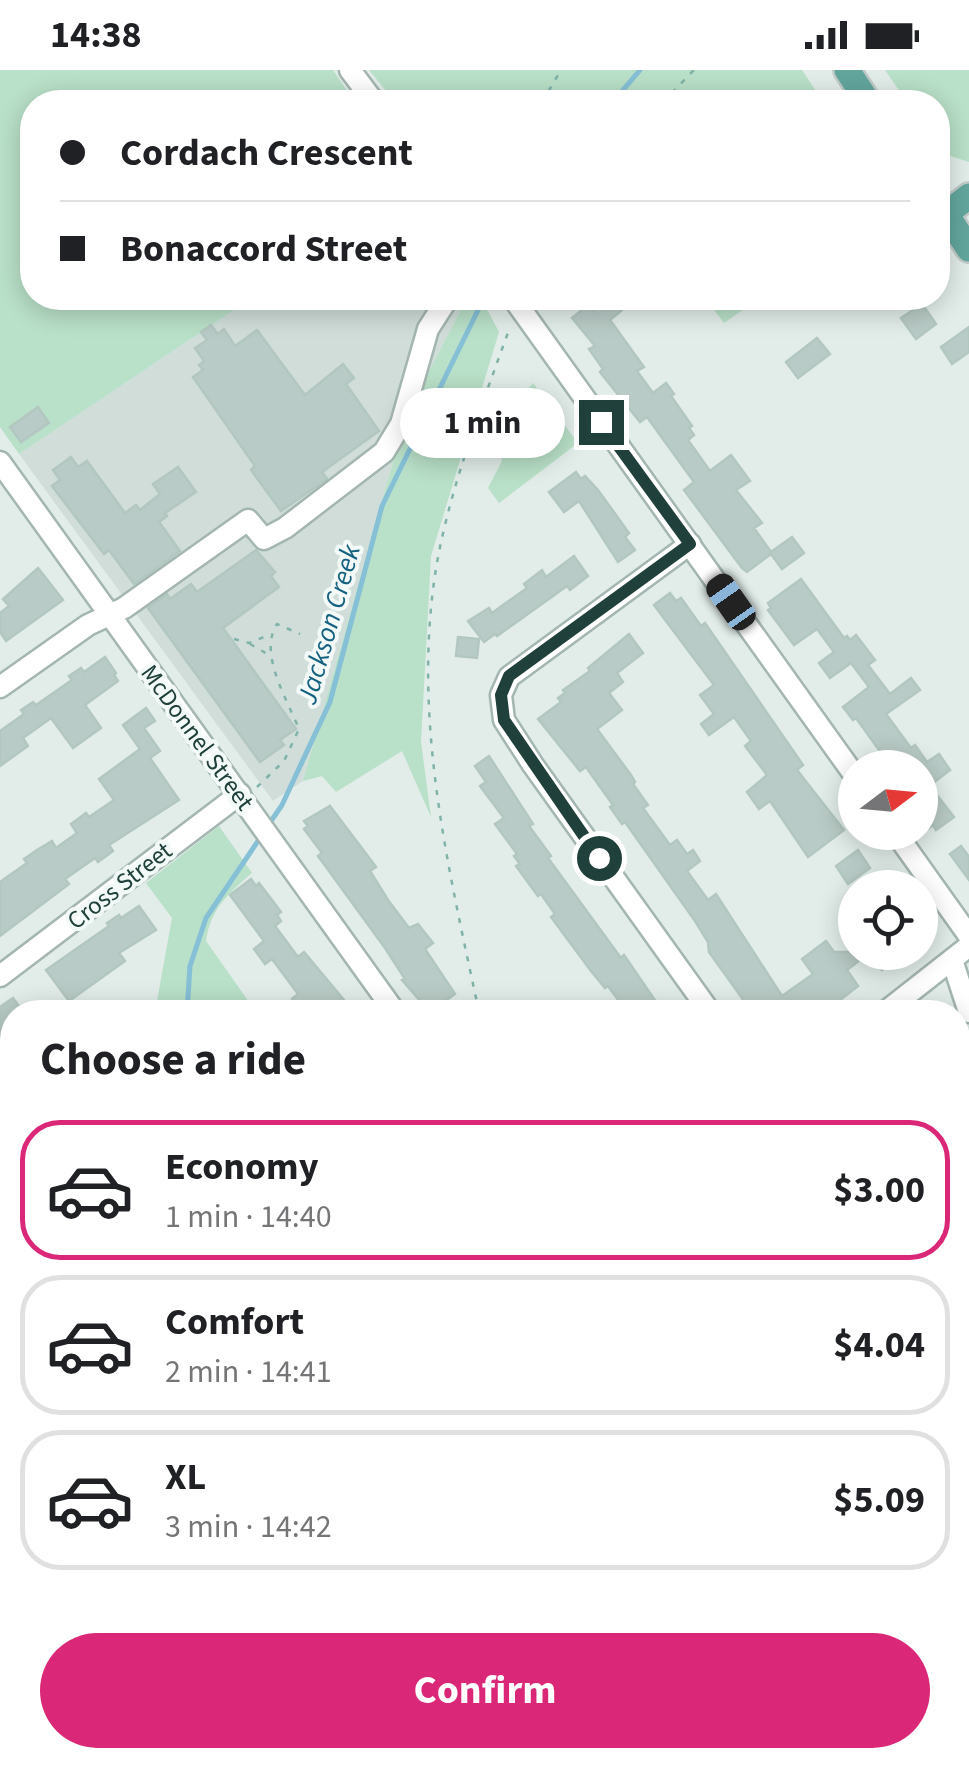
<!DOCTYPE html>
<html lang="en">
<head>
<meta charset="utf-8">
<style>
  body { margin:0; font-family:"Source Sans 3",sans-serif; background:#f2f2f2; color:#202124; height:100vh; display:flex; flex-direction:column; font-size:38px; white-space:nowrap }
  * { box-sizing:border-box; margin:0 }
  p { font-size:32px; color:#757577 }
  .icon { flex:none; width:55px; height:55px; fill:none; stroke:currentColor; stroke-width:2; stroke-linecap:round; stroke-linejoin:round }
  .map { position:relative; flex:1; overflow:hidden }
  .drawer { position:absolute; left:0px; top:930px; width:970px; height:768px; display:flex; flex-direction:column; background:#fff; border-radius:40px 40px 0 0; box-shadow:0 5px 25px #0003 }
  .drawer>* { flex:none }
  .hud { position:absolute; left:20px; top:20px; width:930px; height:220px; border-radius:40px; box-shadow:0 5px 25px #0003; display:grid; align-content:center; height:220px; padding:0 40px; background:#fff }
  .needle { width:65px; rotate:74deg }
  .controls { position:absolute; left:838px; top:680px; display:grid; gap:20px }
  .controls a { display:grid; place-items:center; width:100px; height:100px; border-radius:50%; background:#fff; box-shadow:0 5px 25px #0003; font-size:50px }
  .end { position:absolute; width:45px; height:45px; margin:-22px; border:12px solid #20403b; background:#fff; box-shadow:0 0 0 5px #fff }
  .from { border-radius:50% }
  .bubble { position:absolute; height:70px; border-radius:35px; background:#fff; box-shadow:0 5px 25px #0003; font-size:32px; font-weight:700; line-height:70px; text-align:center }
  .car { position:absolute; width:30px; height:60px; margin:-30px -15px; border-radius:12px; box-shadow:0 0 8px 2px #0007; background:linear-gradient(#222 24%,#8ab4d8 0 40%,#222 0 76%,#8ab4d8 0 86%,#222 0) }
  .hud b { display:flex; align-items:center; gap:35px; height:95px; font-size:38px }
  .hud b+b { border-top:2px solid #e0e0e0 }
  .hud i { width:25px; height:25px; background:#202124 }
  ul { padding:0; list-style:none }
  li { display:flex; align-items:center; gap:30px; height:140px; margin:0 20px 15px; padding:0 20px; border:5px solid #e0e0e0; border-radius:40px }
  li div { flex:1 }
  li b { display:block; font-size:38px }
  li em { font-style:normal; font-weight:700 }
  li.current { border-color:#db2777 }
  li>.icon { width:90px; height:90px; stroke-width:1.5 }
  h2 { padding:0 40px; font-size:45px; line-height:120px }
  .primary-button { display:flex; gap:20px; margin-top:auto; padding:20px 40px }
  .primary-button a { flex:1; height:115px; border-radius:60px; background:#db2777; color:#fff; font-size:40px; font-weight:700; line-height:115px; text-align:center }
  .status { display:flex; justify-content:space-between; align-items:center; height:70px; padding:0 50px; background:#fff; direction:ltr }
  .status svg { height:28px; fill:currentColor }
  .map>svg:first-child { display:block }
</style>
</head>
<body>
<div class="status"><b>14:38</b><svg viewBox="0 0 49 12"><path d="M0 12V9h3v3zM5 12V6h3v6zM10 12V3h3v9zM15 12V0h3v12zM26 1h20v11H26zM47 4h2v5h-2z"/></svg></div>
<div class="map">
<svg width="969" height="1696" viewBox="0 0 969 1696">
  <rect width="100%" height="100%" fill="#e2ede9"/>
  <polygon fill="#d0ddd9" points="252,228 467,228 406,346 303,711 273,731 19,384"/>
  <g fill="#b9e0c8">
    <polygon points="0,0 333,0 355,32 32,32 32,228 252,228 19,384 0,357"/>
    <polygon points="369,0 802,0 823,32 395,32"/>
    <polygon points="885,0 969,0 969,92 941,83 938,77 938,32 907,32"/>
    <polygon points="467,228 481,228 499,262 431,486 421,672 431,747 402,681 336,722 322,706 303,711 406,346"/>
    <polygon points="705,228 760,228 724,253"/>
    <polygon points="533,313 578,373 499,433 488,418 502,391 498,373 505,346"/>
    <path d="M219,756L252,803C228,824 211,838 206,871L256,942H155L172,848L146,813Z"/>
  </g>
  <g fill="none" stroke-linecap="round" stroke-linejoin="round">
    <g stroke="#85c0d7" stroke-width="5">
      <polyline points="613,32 640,0"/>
      <polyline points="269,754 282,735 330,632 382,436 484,228"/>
      <polyline points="187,942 190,896 206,848 260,768"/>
      <polyline points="584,1696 586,1685"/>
    </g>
  </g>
  <g fill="#b9cbc6" stroke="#b3c7c1" stroke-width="2.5">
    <polygon points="610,228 636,228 610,250 644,297 637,301 653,323 666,313 674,324 671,326 692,356 689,358 694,365 688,370 710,401 731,385 750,411 736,420 762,453 754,458 771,482 792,467 804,483 782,499 771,484 747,502 742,498 684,420 694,412 647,347 640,352 600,302 603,299 589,279 595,276 572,248 588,235 593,241"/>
    <polygon points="922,234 936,254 916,269 901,248"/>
    <polygon points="211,255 218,264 224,259 235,276 257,260 305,325 343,294 354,308 346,314 379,361 322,402 327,409 281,441 251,400 255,396 193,307 203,300 199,295 204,291 195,278 207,270 201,262"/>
    <polygon points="969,257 969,282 952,294 941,277"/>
    <polygon points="817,268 830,284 798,308 786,292"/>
    <polygon points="38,337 49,353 21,372 10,357"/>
    <polygon points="71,387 78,397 87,391 125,443 136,435 140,440 160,424 153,414 178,397 196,422 165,443 167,446 159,452 180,481 134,514 109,480 104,484 52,416 60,410 53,400"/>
    <polygon points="576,402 581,409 585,406 598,420 629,463 625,467 635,480 618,492 579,431 564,442 549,422"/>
    <polygon points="256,480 275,502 271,506 279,517 223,558 296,659 280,670 284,675 260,692 148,538 167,524 170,529 191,514 197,522"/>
    <polygon points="574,486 588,506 570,520 567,516 497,566 495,564 484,572 468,551 489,538 492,543 527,518 524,514 542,500 546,507"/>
    <polygon points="38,498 63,530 6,571 0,562 0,543 9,536 3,529"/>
    <polygon points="801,509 844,568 847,566 850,570 856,565 875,590 868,595 890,624 911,608 920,620 886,644 911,678 915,675 927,692 939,684 950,700 928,717 920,707 920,698 892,698 856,648 853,650 843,637 869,617 851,593 830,608 819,593 834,582 817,559 794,575 768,540 771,538 768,533"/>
    <polygon points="670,523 676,531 681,528 701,556 705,553 803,695 797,700 844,760 808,787 770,731 759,739 747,722 767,705 745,676 751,671 734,647 709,665 701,654 714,644 700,625 714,615 654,535"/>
    <polygon points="629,564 643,583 617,603 623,612 609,623 622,640 597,659 631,705 635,712 633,714 648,735 643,738 670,775 677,770 687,784 693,780 700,791 687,801 708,830 716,824 782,926 813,904 802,889 826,871 834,882 906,882 882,900 869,883 847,900 858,916 831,937 828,933 815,942 752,942 709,882 708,872 695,851 625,752 622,754 610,737 613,735 593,707 586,697 580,701 538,649 561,632 558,628 565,623 563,620 590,601 588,598"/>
    <polygon points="458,567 479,569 477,588 456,586"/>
    <polygon points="105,587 116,603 114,605 118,611 85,635 101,658 73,678 51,648 23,668 28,676 0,696 0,661 24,644 21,640 33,632 36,635 72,610 69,606 81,598 84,602"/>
    <polygon points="146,638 155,651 144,658 160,681 150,688 179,730 109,775 113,781 98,792 95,788 65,809 69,814 0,866 0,812 27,793 24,789 37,780 52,771 56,778 77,763 71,754 86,743 89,747 114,730 99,709 140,679 123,655"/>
    <polygon points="489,686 533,754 529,756 551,786 548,788 621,888 624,885 663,942 627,942 608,916 605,918 591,901 551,847 555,844 541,824 538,826 516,796 520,794 514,786 517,784 495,754 504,748 480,716 486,712 475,696"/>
    <polygon points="933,720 954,747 936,760 933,755 929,758 920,745 920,730"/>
    <polygon points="330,736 376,797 370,801 388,830 409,858 418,854 433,873 425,879 455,924 430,942 402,910 405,909 385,878 318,786 322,783 304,759 308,756 304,751"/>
    <polygon points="961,776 969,787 969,810 950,784"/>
    <polygon points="858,780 870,798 848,814 836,796"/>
    <polygon points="251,809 256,816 259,813 281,842 277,845 281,851 275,856 298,887 304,882 354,942 302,942 292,929 298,924 272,889 265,894 254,879 264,871 230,825"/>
    <polygon points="139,836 156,860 119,883 125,891 69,931 46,900 109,856 107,853 119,845 121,848"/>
    <polygon points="13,928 23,942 12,942 12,987 0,969 0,937"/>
    <polygon points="0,1037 12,1054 12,1114 0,1096"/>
    <polygon points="0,1175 12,1193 12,1238 0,1221"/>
    <polygon points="0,1331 12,1348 12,1408 0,1390"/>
    <polygon points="12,1542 12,1572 0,1582 0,1551"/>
  </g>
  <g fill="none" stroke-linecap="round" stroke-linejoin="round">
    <g stroke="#a4b6b1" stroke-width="25">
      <g id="minor">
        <polyline points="350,0 374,32"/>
        <polyline points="513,228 855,706"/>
        <polyline points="0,392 395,942"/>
        <polyline points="690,474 509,607 501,625 504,650 533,695 710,942"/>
        <polyline points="0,617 88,555 124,538 248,450 264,469 285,458 384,382 401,354 428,259 448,228"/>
        <polyline points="895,762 969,866"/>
        <polyline points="952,890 969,942"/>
        <polyline points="0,906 240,724"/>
        <polyline points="885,942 969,876"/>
        <polyline points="0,1005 12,1022"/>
        <polyline points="958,1243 969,1276"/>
        <polyline points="0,1282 12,1299"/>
        <polyline points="958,1466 969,1462"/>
        <polyline points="0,1630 12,1621"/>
        <polyline points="31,1685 35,1696"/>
        <polyline points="380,1685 384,1696"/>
        <polyline points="754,1685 758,1696"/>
        <polyline points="271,1696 303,1685"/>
      </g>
    </g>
    <g stroke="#c1cac8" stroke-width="30">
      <g id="major">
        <polyline points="847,0 868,32"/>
        <polyline points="938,132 969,179"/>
        <polyline points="946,144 969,126"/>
      </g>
    </g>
    <g stroke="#7fb3a9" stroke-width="2.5" stroke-dasharray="5 8" stroke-linecap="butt">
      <polyline points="542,32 561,0"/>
      <polyline points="663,32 694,0"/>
      <polyline points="234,569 249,573 269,565"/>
      <polyline points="250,574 269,585"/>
      <path d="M257,717L284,691L299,659C287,629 258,583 277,554L300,564"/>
      <path d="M479,942C449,801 414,658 434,512C445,430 482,335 510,257"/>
      <polyline points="647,1685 649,1696"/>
      <polyline points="540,1696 543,1685"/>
    </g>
    <use href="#minor" stroke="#fff" stroke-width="20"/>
    <use href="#major" stroke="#62a69d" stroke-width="25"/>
  </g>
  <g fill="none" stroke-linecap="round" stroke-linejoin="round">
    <polyline stroke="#20403b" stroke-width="12" points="599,788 504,650 501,625 509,606 690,474 601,352"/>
  </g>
  <g text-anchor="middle" stroke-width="8" stroke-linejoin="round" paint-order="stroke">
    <g font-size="25" fill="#20403b" stroke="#f2f9f7">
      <text transform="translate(198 667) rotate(54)" y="9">McDonnel Street</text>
      <text transform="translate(119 815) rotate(-38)" y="9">Cross Street</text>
    </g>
    <g font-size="28" font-style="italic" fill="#156180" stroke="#f2f9f7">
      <text transform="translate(328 554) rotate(-74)" y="10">Jackson Creek</text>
    </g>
  </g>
</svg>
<div class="controls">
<a><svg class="needle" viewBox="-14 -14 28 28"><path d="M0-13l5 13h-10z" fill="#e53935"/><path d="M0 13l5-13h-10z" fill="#757577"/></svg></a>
<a><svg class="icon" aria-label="locate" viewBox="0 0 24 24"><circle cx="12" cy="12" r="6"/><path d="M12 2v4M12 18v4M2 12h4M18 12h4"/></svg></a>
</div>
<i class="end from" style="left:599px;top:788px"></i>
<i class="end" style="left:601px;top:352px"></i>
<div class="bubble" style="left:400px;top:318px;width:165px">1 min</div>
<i class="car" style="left:731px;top:532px;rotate:325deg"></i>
<div class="hud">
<b><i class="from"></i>Cordach Crescent</b>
<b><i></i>Bonaccord Street</b>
</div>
<section class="drawer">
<h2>Choose a ride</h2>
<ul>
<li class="current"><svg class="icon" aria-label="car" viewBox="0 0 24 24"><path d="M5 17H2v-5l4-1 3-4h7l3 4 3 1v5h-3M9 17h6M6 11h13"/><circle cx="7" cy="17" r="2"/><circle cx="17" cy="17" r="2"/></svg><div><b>Economy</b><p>1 min · 14:40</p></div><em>$3.00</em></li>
<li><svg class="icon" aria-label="car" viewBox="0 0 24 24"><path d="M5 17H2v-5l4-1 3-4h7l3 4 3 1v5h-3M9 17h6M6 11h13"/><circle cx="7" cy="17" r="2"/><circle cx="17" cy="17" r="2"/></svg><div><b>Comfort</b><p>2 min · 14:41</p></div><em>$4.04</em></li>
<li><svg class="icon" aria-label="car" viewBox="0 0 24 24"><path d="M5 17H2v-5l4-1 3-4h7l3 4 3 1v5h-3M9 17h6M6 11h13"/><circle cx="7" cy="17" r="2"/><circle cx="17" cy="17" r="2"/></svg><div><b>XL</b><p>3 min · 14:42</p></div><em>$5.09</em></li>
</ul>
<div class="primary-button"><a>Confirm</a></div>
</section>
</div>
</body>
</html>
